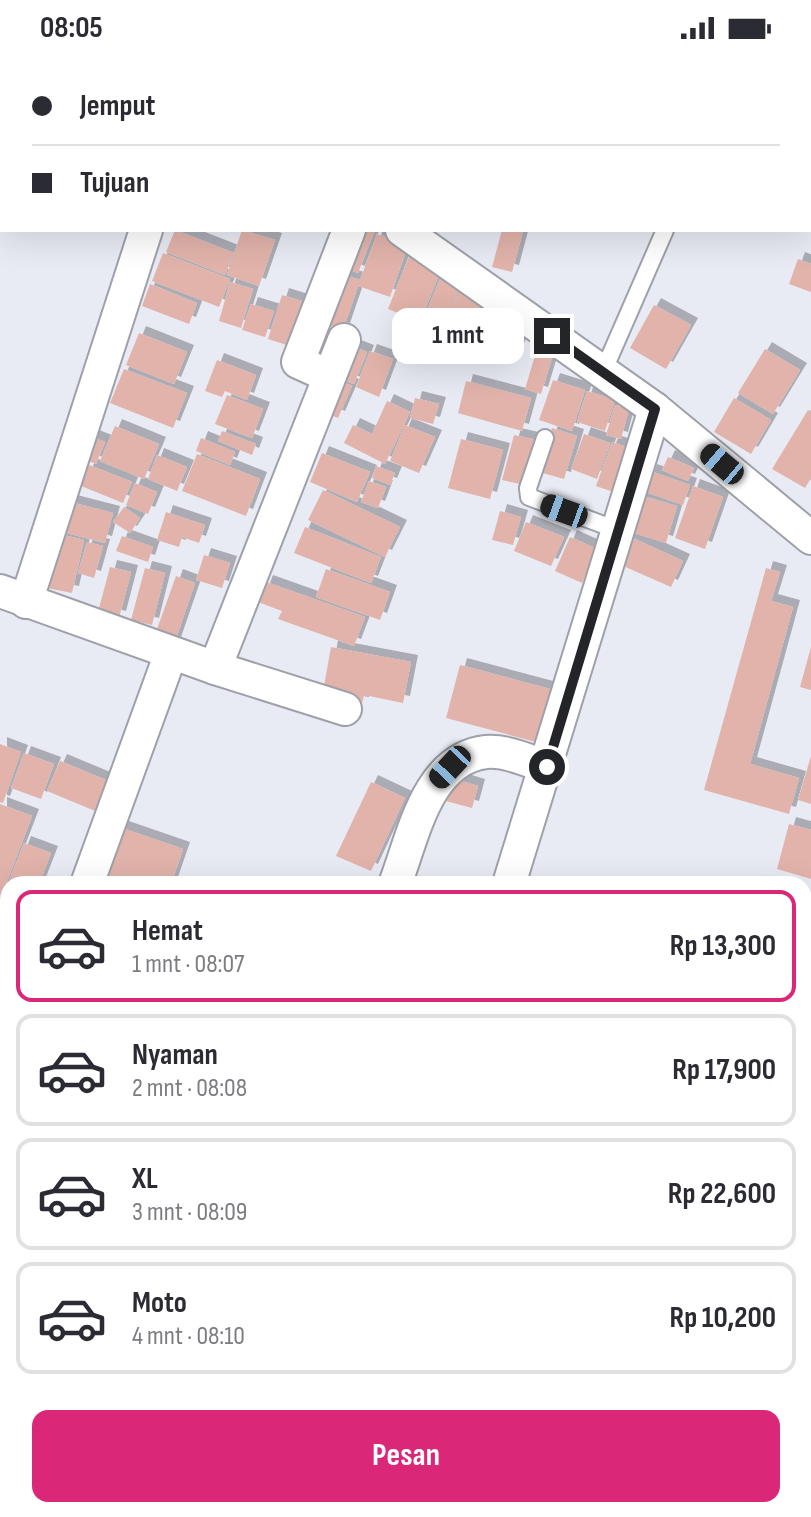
<!DOCTYPE html>
<html lang="id">
<head>
<meta charset="utf-8">
<style>
  body { margin:0; font-family:"Sofia Sans Condensed",sans-serif; background:#f2f2f3; color:#2b2b33; height:100vh; display:flex; flex-direction:column; font-size:30px; white-space:nowrap }
  * { box-sizing:border-box; margin:0 }
  p { font-size:26px; color:#7c7c81 }
  .icon { flex:none; width:44px; height:44px; fill:none; stroke:currentColor; stroke-width:2; stroke-linecap:round; stroke-linejoin:round }
  .map { position:relative; flex:1; overflow:hidden }
  .panel { position:absolute; left:0px; top:820px; width:812px; height:642px; display:flex; flex-direction:column; background:#fff; border-radius:24px 24px 0 0; box-shadow:0 8px 32px #0002 }
  .panel>* { flex:none }
  .banner { position:absolute; left:0px; top:0px; width:812px; height:176px; box-shadow:0 8px 32px #0002; display:grid; align-content:center; height:176px; padding:0 32px; background:#fff }
  .end { position:absolute; width:36px; height:36px; margin:-18px; border:10px solid #242529; background:#fff; box-shadow:0 0 0 4px #fff }
  .from { border-radius:50% }
  .bubble { position:absolute; height:56px; border-radius:16px; background:#fff; box-shadow:0 8px 32px #0002; font-size:26px; font-weight:700; line-height:56px; text-align:center }
  .car { position:absolute; width:24px; height:48px; margin:-24px -12px; border-radius:10px; box-shadow:0 0 6px 2px #0007; background:linear-gradient(#222 24%,#8ab4d8 0 40%,#222 0 76%,#8ab4d8 0 86%,#222 0) }
  .banner b { display:flex; align-items:center; gap:28px; height:76px; font-size:30px }
  .banner b+b { border-top:2px solid #e1e1e2 }
  .banner i { width:20px; height:20px; background:#2b2b33 }
  ul { padding:14px 0 0; list-style:none }
  li { display:flex; align-items:center; gap:24px; height:112px; margin:0 16px 12px; padding:0 16px; border:4px solid #e1e1e2; border-radius:16px }
  li div { flex:1 }
  li b { display:block; font-size:30px }
  li em { font-style:normal; font-weight:700 }
  li.selected { border-color:#db2777 }
  li>.icon { width:72px; height:72px; stroke-width:1.5 }
  .action { display:flex; gap:16px; margin-top:auto; padding:16px 32px }
  .action a { flex:1; height:92px; border-radius:16px; background:#db2777; color:#fff; font-size:32px; font-weight:700; line-height:92px; text-align:center }
  .status { display:flex; justify-content:space-between; align-items:center; height:56px; padding:0 40px; background:#fff; direction:ltr }
  .status svg { height:22px; fill:currentColor }
  .map>svg:first-child { display:block }
</style>
</head>
<body>
<div class="status"><b>08:05</b><svg viewBox="0 0 49 12"><path d="M0 12V9h3v3zM5 12V6h3v6zM10 12V3h3v9zM15 12V0h3v12zM26 1h20v11H26zM47 4h2v5h-2z"/></svg></div>
<div class="map">
<svg width="811" height="1461" viewBox="0 0 811 1461">
  <defs>
    <filter id="shadow"><feDropShadow dx="7" dy="-7" stdDeviation="0" flood-color="#0004"/></filter>
  </defs>
  <rect width="100%" height="100%" fill="#e9ebf4"/>
  <g fill="#e1b3aa" filter="url(#shadow)">
    <polygon points="175,174 234,197 225,219 166,196"/>
    <polygon points="242,174 275,184 259,230 227,219"/>
    <polygon points="352,174 375,174 358,217 338,209"/>
    <polygon points="502,174 523,175 512,216 492,211"/>
    <polygon points="377,178 408,189 390,241 358,230 343,274 317,266 335,216 360,224"/>
    <polygon points="163,197 230,223 219,251 152,225"/>
    <polygon points="410,198 442,211 420,266 388,253"/>
    <polygon points="798,203 811,208 811,236 789,228"/>
    <polygon points="445,211 465,219 450,257 464,227 488,238 469,282 445,272 446,262 440,274 426,268 431,256 427,254"/>
    <polygon points="230,226 253,233 241,272 219,265"/>
    <polygon points="150,228 197,247 189,268 142,250"/>
    <polygon points="282,239 311,248 296,292 268,283"/>
    <polygon points="489,244 506,251 481,308 464,301"/>
    <polygon points="251,248 274,255 265,281 242,274"/>
    <polygon points="654,249 691,269 666,313 630,292"/>
    <polygon points="505,258 528,269 514,301 491,291"/>
    <polygon points="444,275 466,283 458,306 436,297"/>
    <polygon points="139,277 187,296 174,328 126,309"/>
    <polygon points="349,289 367,296 354,328 336,322"/>
    <polygon points="537,293 553,298 541,338 525,333"/>
    <polygon points="765,293 800,314 773,358 738,337"/>
    <polygon points="370,295 393,303 379,341 356,331"/>
    <polygon points="217,304 256,319 247,344 225,335 222,341 205,335"/>
    <polygon points="124,313 187,337 173,372 110,347"/>
    <polygon points="334,323 352,330 338,362 321,355"/>
    <polygon points="553,324 585,334 572,375 539,364"/>
    <polygon points="466,325 531,342 522,375 458,357"/>
    <polygon points="587,335 615,344 605,375 577,366"/>
    <polygon points="227,339 263,353 252,382 215,368"/>
    <polygon points="415,342 439,348 433,368 410,362"/>
    <polygon points="734,342 771,364 751,398 714,376"/>
    <polygon points="387,345 410,356 385,408 344,387 353,369 372,378"/>
    <polygon points="615,349 629,353 621,383 606,379"/>
    <polygon points="808,354 811,356 811,422 805,432 772,413"/>
    <polygon points="405,369 435,381 419,417 390,405"/>
    <polygon points="115,370 159,388 144,423 100,405"/>
    <polygon points="552,372 577,380 564,423 539,416"/>
    <polygon points="222,375 256,388 252,399 218,385"/>
    <polygon points="584,378 610,387 597,423 571,413"/>
    <polygon points="514,379 536,384 524,429 502,424"/>
    <polygon points="92,381 105,386 96,408 83,403"/>
    <polygon points="201,382 235,396 230,409 196,395"/>
    <polygon points="461,383 503,394 490,443 448,432"/>
    <polygon points="612,386 638,395 622,439 596,430"/>
    <polygon points="322,397 370,416 357,446 310,426"/>
    <polygon points="197,398 260,423 246,460 182,435"/>
    <polygon points="157,399 187,411 177,435 148,423"/>
    <polygon points="668,401 694,412 688,425 662,414"/>
    <polygon points="89,409 132,426 123,447 81,430"/>
    <polygon points="376,410 395,417 390,429 372,422"/>
    <polygon points="650,415 690,429 683,449 643,435"/>
    <polygon points="369,425 386,431 378,452 361,446"/>
    <polygon points="135,427 157,436 148,458 126,449"/>
    <polygon points="693,430 723,441 705,493 675,482"/>
    <polygon points="323,434 400,471 385,501 308,464"/>
    <polygon points="639,439 677,450 666,487 628,475"/>
    <polygon points="70,446 113,457 105,487 63,476"/>
    <polygon points="124,451 140,462 130,477 113,466"/>
    <polygon points="500,455 521,461 513,489 492,484"/>
    <polygon points="166,456 205,469 199,487 182,481 179,491 157,484"/>
    <polygon points="526,466 564,481 551,510 514,495"/>
    <polygon points="305,471 381,501 371,527 294,497"/>
    <polygon points="55,477 84,484 72,537 42,531"/>
    <polygon points="626,479 683,505 671,531 614,506"/>
    <polygon points="122,480 153,491 148,506 116,495"/>
    <polygon points="570,481 597,493 582,527 555,515"/>
    <polygon points="87,486 103,490 94,522 78,517"/>
    <polygon points="204,499 230,507 222,532 196,524"/>
    <polygon points="110,511 131,516 119,562 98,556"/>
    <polygon points="145,512 165,517 152,569 131,564"/>
    <polygon points="766,512 780,516 771,545 793,551 750,708 799,722 789,758 704,734"/>
    <polygon points="326,513 390,536 380,564 316,541"/>
    <polygon points="176,520 195,527 172,594 152,587"/>
    <polygon points="266,526 365,561 354,590 278,563 282,555 258,546"/>
    <polygon points="331,591 411,606 403,647 364,639 362,648 322,641"/>
    <polygon points="811,591 811,634 800,631"/>
    <polygon points="460,609 550,633 536,686 446,662"/>
    <polygon points="0,688 21,696 3,747 0,746"/>
    <polygon points="24,697 54,708 41,743 11,732"/>
    <polygon points="811,700 811,748 798,744"/>
    <polygon points="60,705 113,727 100,757 47,735"/>
    <polygon points="448,721 478,730 472,752 442,744"/>
    <polygon points="371,726 405,742 371,815 336,800"/>
    <polygon points="0,748 32,760 0,844"/>
    <polygon points="789,768 811,774 811,823 777,813"/>
    <polygon points="119,771 183,793 171,828 126,828 102,820"/>
    <polygon points="24,787 51,797 39,828 8,828"/>
    <polygon points="0,916 8,919 8,958 0,955"/>
    <polygon points="0,1129 8,1131 8,1164 0,1162"/>
    <polygon points="0,1247 8,1249 8,1273 0,1271"/>
    <polygon points="0,1282 8,1285 8,1342 0,1340"/>
  </g>
  <g fill="none" stroke-linecap="round" stroke-linejoin="round">
    <g stroke="#9ea1a9" stroke-width="20">
      <g id="service">
        <polyline points="740,2 741,0"/>
        <polyline points="603,316 665,174"/>
        <polyline points="545,382 528,432 529,441 617,474"/>
      </g>
    </g>
    <g stroke="#9ea1a9" stroke-width="36">
      <g id="minor">
        <polyline points="202,2 203,0"/>
        <polyline points="810,28 811,28"/>
        <polyline points="402,174 655,353 811,482"/>
        <polyline points="329,320 298,306 349,174"/>
        <polyline points="0,535 215,612 344,284"/>
        <polyline points="26,546 146,174"/>
        <polyline points="215,612 345,653"/>
        <polyline points="87,828 171,597"/>
        <path d="M395,828C413,782 426,703 486,696C505,694 529,705 547,711"/>
        <polyline points="509,828 655,353"/>
        <polyline points="0,879 8,882"/>
        <polyline points="0,1056 8,1035"/>
        <polyline points="0,1197 8,1200"/>
        <polyline points="0,1361 8,1364"/>
        <polyline points="266,1454 277,1458"/>
      </g>
    </g>
    <use href="#service" stroke="#fff" stroke-width="16"/>
    <use href="#minor" stroke="#fff" stroke-width="32"/>
  </g>
  <g fill="none" stroke-linecap="round" stroke-linejoin="round">
    <polyline stroke="#242529" stroke-width="10" points="547,711 655,353 552,280"/>
  </g>
</svg>
<i class="end from" style="left:547px;top:711px"></i>
<i class="end" style="left:552px;top:280px"></i>
<div class="bubble" style="left:392px;top:252px;width:132px">1 mnt</div>
<i class="car" style="left:722px;top:408px;rotate:310deg"></i>
<i class="car" style="left:564px;top:455px;rotate:290deg"></i>
<i class="car" style="left:450px;top:711px;rotate:223deg"></i>
<div class="banner">
<b><i class="from"></i>Jemput</b>
<b><i></i>Tujuan</b>
</div>
<section class="panel">
<ul>
<li class="selected"><svg class="icon" aria-label="car" viewBox="0 0 24 24"><path d="M5 17H2v-5l4-1 3-4h7l3 4 3 1v5h-3M9 17h6M6 11h13"/><circle cx="7" cy="17" r="2"/><circle cx="17" cy="17" r="2"/></svg><div><b>Hemat</b><p>1 mnt · 08:07</p></div><em>Rp 13,300</em></li>
<li><svg class="icon" aria-label="car" viewBox="0 0 24 24"><path d="M5 17H2v-5l4-1 3-4h7l3 4 3 1v5h-3M9 17h6M6 11h13"/><circle cx="7" cy="17" r="2"/><circle cx="17" cy="17" r="2"/></svg><div><b>Nyaman</b><p>2 mnt · 08:08</p></div><em>Rp 17,900</em></li>
<li><svg class="icon" aria-label="car" viewBox="0 0 24 24"><path d="M5 17H2v-5l4-1 3-4h7l3 4 3 1v5h-3M9 17h6M6 11h13"/><circle cx="7" cy="17" r="2"/><circle cx="17" cy="17" r="2"/></svg><div><b>XL</b><p>3 mnt · 08:09</p></div><em>Rp 22,600</em></li>
<li><svg class="icon" aria-label="car" viewBox="0 0 24 24"><path d="M5 17H2v-5l4-1 3-4h7l3 4 3 1v5h-3M9 17h6M6 11h13"/><circle cx="7" cy="17" r="2"/><circle cx="17" cy="17" r="2"/></svg><div><b>Moto</b><p>4 mnt · 08:10</p></div><em>Rp 10,200</em></li>
</ul>
<div class="action"><a>Pesan</a></div>
</section>
</div>
</body>
</html>
